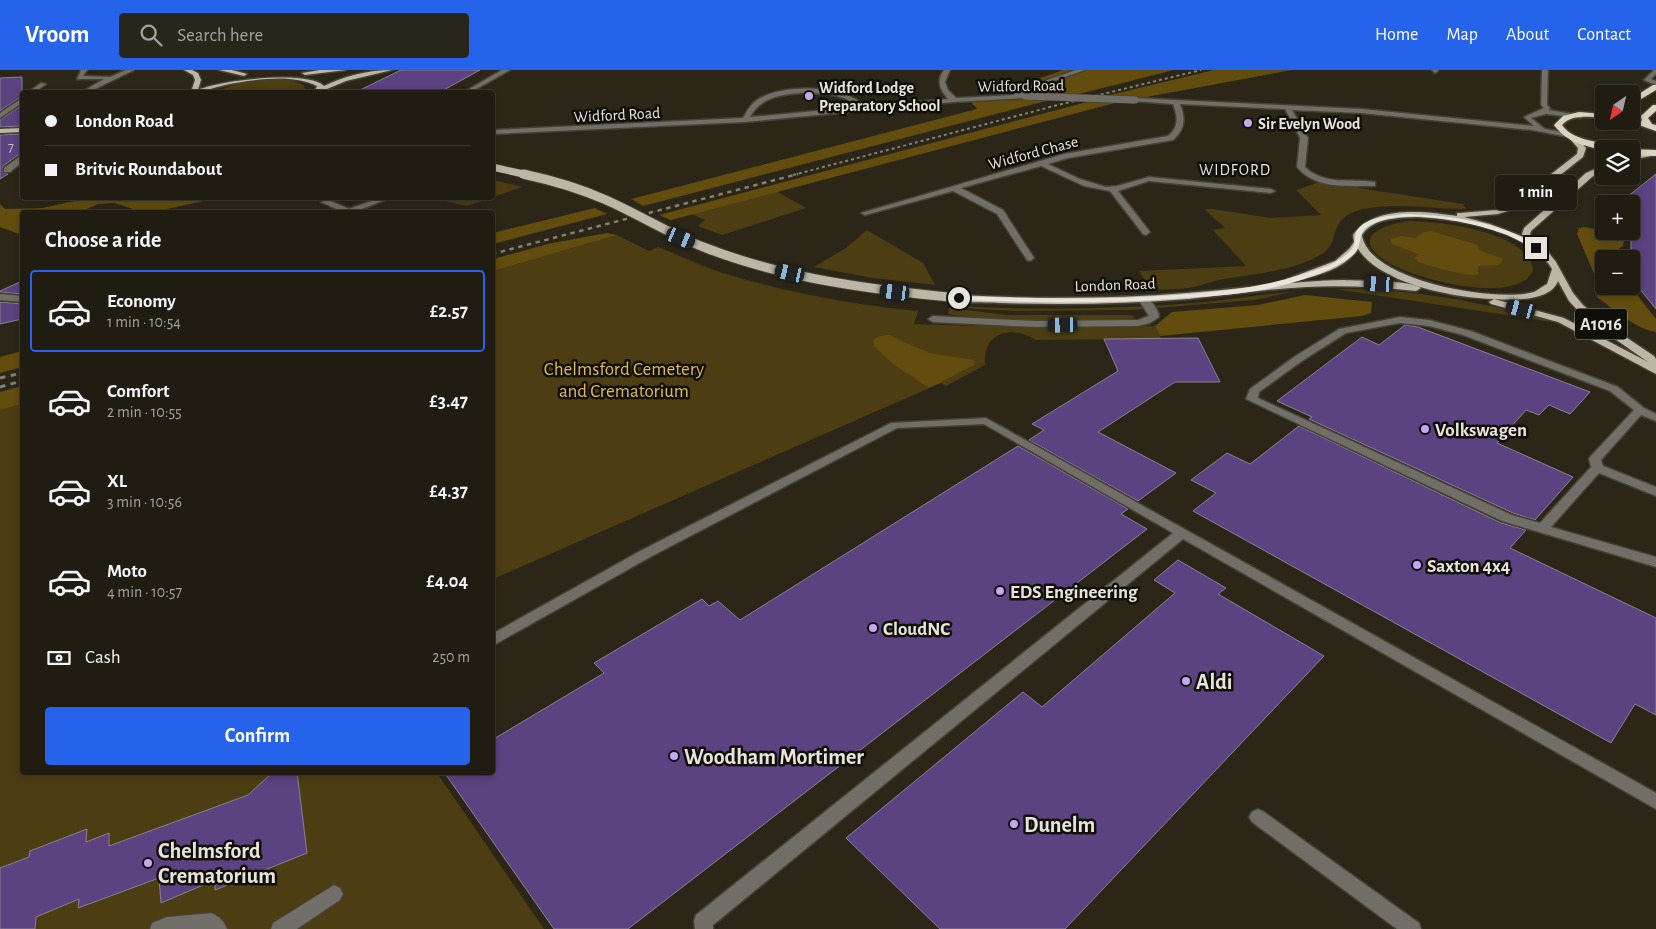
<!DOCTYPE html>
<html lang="en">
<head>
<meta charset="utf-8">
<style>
  body { margin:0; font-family:"Alegreya Sans",sans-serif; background:#28251b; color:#f1f3f6; height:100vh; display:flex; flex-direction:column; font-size:19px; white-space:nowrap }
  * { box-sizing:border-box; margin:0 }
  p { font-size:16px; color:#a2a19f }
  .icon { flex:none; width:28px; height:28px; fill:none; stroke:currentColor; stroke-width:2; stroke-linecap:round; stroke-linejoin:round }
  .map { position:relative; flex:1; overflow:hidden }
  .side { position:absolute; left:20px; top:140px; width:475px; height:565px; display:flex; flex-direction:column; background:#201c12; border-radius:5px; box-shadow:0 2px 8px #0003,0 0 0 1px #3d3a32 }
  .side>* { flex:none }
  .banner { position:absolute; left:20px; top:20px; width:475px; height:110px; border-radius:5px; box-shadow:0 2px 8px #0003,0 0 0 1px #3d3a32; display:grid; align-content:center; height:110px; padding:0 25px; background:#201c12 }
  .needle { width:32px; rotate:214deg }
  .tools { position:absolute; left:1595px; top:15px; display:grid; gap:10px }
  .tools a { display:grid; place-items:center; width:45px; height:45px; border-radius:5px; background:#201c12; box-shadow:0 2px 8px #0003,0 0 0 1px #3d3a32; font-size:25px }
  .end { position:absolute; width:22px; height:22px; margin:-11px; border:6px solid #e8e4db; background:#111; box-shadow:0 0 0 2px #111 }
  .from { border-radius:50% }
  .bubble { position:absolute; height:35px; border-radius:5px; background:#201c12; box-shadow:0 2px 8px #0003,0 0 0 1px #3d3a32; font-size:16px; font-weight:700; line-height:35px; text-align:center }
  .car { position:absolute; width:15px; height:30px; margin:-15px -8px; border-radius:6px; box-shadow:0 0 4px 1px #0007; background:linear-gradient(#222 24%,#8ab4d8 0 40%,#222 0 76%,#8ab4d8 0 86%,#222 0) }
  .banner b { display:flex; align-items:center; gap:18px; height:48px; font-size:19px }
  .banner b+b { border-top:1px solid #3d3a32 }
  .banner i { width:12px; height:12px; background:#f1f3f6 }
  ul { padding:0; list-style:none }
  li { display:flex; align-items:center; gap:15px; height:82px; margin:0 10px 8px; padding:0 15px; border:2px solid transparent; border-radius:5px }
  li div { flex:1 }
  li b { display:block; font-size:19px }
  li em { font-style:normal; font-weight:700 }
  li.active { border-color:#2563eb }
  li>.icon { width:45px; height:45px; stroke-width:1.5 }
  h2 { padding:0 25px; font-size:22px; line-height:60px }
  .pay { display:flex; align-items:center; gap:12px; height:55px; padding:0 25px; font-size:19px }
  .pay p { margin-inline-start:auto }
  .button { display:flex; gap:10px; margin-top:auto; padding:10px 25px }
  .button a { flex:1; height:58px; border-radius:5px; background:#2563eb; color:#fff; font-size:20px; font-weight:700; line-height:58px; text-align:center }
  header { display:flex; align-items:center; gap:30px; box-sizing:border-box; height:70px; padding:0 25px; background:#2563eb; color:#fff }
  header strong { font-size:24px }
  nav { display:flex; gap:28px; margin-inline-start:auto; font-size:18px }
  .search { width:350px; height:45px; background:#28251b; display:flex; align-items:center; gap:12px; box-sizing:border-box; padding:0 18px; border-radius:5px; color:#a2a19f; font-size:19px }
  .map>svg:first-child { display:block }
</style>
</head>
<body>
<header>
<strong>Vroom</strong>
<div class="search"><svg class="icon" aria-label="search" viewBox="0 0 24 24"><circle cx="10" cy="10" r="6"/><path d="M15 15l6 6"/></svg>Search here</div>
<nav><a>Home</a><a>Map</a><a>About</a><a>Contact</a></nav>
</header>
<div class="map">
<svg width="1656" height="859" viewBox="0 0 1656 859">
  <rect width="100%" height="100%" fill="#2b2618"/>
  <g fill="#4c3d13">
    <polygon points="271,9 291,10 304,15 305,19 302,22 215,22 239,13"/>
    <polygon points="493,110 522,117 493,127"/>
    <path d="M1320,112L1463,134L1466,139C1432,139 1397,132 1363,139C1326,148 1342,171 1322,184C1293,201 1255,204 1223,209C1213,211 1203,215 1193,217C1180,220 1165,219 1151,220L1139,201L1246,196L1213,160L1225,158L1204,139H1213L1270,148L1321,145L1296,120Z"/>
    <polygon points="776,121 806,138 722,165 698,156 705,150 692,144"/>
    <polygon points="434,128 492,128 466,136"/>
    <path d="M1410,151C1438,151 1532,162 1533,201C1515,236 1417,209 1391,194C1349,170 1377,155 1410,151Z"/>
    <polygon points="867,160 923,193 935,215 873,208 814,197 846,178"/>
    <path d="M617,165L649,181L658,177C681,186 703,197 726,204C789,223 853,235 918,241L914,254L973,256V253L1048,258L1155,256L1181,310L1146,269L1036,270C1011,255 983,261 985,295L946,316L941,313L493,509V201Z"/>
    <path d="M1335,219C1409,218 1481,231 1552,252Z"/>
    <path d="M1292,222L1255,230L1131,240L1017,241L975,239L959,236C1041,241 1123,239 1205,232C1235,229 1263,224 1292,222Z"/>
    <path d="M949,238L1008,245H1129L1134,246L1133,249C1072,253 1008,255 948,244Z"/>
    <polygon points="22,334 22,702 437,703 544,859 0,859 0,340"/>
  </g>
  <g fill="#624d0e">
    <polygon points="1063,0 1174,0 1075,25 1002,22"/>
    <polygon points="1214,0 1292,0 1141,28 1106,26"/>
    <polygon points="1021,29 1050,30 643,136 631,129 977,39 971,32"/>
    <polygon points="1087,32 1115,33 671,150 659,145"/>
    <polygon points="88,128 217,128 162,140 133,139 114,133 98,134 80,142 22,142 22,165 0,157 0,134 5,139 42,138"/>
    <polygon points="595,138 607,144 493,174 493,163"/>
    <path d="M1585,157L1607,162L1624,171L1623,176L1612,183L1610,189H1604V216H1630L1656,249V262C1634,258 1615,240 1597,227L1595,206L1577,164L1579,158Z"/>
    <path d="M1431,161L1478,175L1479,180L1503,189L1502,192L1498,195L1478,196V204C1471,208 1429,196 1419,192L1415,188L1418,184L1392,174L1391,169L1401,166L1415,168L1424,162Z"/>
    <polygon points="607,163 617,165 493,201 493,189 552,173"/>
    <polygon points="1305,225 1372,232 1371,243 1362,246 1160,266 1155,256 1172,242 1258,235"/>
    <polygon points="889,265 929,283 974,290 974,295 929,318 892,293 874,276 874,269 880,266"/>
    <polygon points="22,281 22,297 0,303 0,287"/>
    <polygon points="22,316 22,334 0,340 0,322"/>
  </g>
  <g fill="#5b4280" stroke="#878292">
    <polygon points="401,0 480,0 440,22 356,22"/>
    <polygon points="22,7 22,26 0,41 0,8"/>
    <polygon points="22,35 22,56 0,57 0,50"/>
    <polygon points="22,64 22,85 18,85 3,96 3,103 8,104 0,109 0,65"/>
    <polygon points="1656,104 1656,239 1631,208 1631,166 1617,161 1631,161 1631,134 1618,134"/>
    <polygon points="22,211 22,224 0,222 0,221"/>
    <polygon points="0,232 22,234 22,249 0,254"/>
    <polygon points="1405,255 1418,257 1590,322 1570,344 1549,335 1539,345 1526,340 1497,373 1573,407 1535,450 1513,443 1309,349 1312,347 1277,331 1362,267 1379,275"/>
    <polygon points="1198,268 1220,312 1175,312 1098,362 1176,403 1138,431 1029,370 1044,360 1032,354 1118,301 1104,269"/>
    <polygon points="1299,356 1501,453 1526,460 1510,478 1656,548 1656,645 1635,634 1611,673 1193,441 1216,423 1191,410 1227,383 1250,394"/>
    <polygon points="1018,376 1128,439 1121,444 1147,459 628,859 554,859 444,702 492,702 492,670 604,603 594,593 702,529 709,536 718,531 740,550"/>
    <polygon points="1178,490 1226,518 1218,524 1324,586 1065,859 940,859 846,768 1023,622 1042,637 1175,523 1154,510"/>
    <polygon points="273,702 297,702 307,783 215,820 215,810 161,833 159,808 78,838 79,829 36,847 35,859 0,859 0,798 29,787 30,781 87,759 86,772 109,763 109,776 248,725"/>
  </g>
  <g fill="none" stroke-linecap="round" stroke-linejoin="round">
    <g stroke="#454133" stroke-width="3">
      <g id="minor">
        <polygon points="81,0 87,0 83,6 110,7 126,0 134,0 89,22 82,22 104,9 77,9"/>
        <polygon points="502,0 510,0 471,22 464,22"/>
        <path d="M944,0H950L945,12L948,20L956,28L1013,25L1024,18L1076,0H1085L1028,20L1022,24L1027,25V27L1025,28L954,32L745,52L492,64V60L743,48C747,41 750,35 757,30C783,13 843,15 865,36L948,29C940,20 936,11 944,0ZM803,23C821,24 844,23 858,37L750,47C761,27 782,24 803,23Z"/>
        <polygon points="1432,0 1438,0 1438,1 1435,3"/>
        <path d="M1542,0H1548L1547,35L1550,38L1549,40L1584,46L1581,48L1546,44L1531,48L1545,59L1573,64V68L1532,60L1361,43L1292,40L1308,68L1305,97C1325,116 1350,108 1375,112V116H1372C1346,116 1315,119 1297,97L1300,68L1285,39L1180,34C1186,49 1185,59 1173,70L1068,88L1048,94L1080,109L1106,117L1117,116L1149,107L1271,119L1275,121L1271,123L1149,111L1118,121L1150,162L1146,165L1143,164L1110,121L1084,116L1041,96L961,118L1003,140L1034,188L1030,191L1027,190L997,144L953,121L865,145L861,143L1064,84L1168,66C1179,57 1178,47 1173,34L1133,31V29L1135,28L1361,39L1534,56L1524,47L1544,38L1541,35Z"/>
        <polygon points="1654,0 1656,0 1656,4 1651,9 1656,11 1656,15 1644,10"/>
        <polygon points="41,13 46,14 35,22 29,22"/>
        <polygon points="22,28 22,33 0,48 0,43"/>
        <polygon points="19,87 22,87 22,92 10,102 4,102 4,98"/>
        <polygon points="380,128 390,128 354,142 343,142 321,132 328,130 349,139"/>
        <polygon points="0,224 22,226 22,232 0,230"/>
        <path d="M1143,226C1150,228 1159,240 1159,247L1150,253L1138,256L1035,257L933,252L928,249L933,246L1035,251L1138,250L1149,246L1138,229Z"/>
        <path d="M1400,247L1429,250L1471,261L1618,317L1644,338L1656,344V351L1641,345L1601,390L1603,396L1656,417V426L1599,403L1551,457L1656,487V497L1502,451L1246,329L1250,319L1294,287L1339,259ZM1400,253L1429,256L1463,265L1610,321L1634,340L1591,386L1589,389L1591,397L1540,453L1512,445L1258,328L1259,322L1302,291L1346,263Z"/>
        <polygon points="986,348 1656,723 1656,739 1183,469 713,855 713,859 695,859 694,851 696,845 1173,463 984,354 897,358 652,486 492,576 492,564 642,480 891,353"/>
        <polygon points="1258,739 1264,742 1419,853 1421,859 1397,859 1252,752 1249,747 1252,742"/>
        <polygon points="334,815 340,818 343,824 340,830 297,859 271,859 273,853"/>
        <path d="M211,843C219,846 224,851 227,859H150L152,853L167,847Z"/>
      </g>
    </g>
    <g stroke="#454133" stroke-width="3">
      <g id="major">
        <path d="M184,0H192L198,3L201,10L198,20C221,10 307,0 324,16C345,6 368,0 392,0L346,11L320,22H314L317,16C291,3 253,10 225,15C213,18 203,22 191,22L195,10L193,5Z"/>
        <polygon points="219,0 232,0 247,4 244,6"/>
        <polygon points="346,0 305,5 302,3 320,0"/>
        <polygon points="22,58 22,62 0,63 0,59"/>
        <path d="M1570,66H1576L1586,78L1583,87L1520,137L1498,144L1464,147L1490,154L1524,167L1522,164L1524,158L1586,103L1604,95V100L1592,107L1531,161L1530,164L1539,176L1548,182L1556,192L1573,223L1583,235L1602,251L1654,286L1656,289V304L1558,252L1491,234L1489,232L1494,229C1454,228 1381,214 1358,179C1344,200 1315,206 1292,212L1287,209L1335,191L1349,179L1354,172L1353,165C1373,135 1425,141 1457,146V143H1460L1497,140L1514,133L1577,84L1578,78L1569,68ZM1415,147C1457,149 1529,159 1552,199L1547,214C1543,216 1538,220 1534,222C1497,233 1368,211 1362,165C1373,148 1397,148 1415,147ZM1558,211L1569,231L1585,248L1648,292L1564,248L1494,229C1512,230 1550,232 1558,211Z"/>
        <polygon points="1656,81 1656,85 1631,90 1631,86"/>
        <path d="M1344,210C1359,211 1411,210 1421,218L1416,221C1379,217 1343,215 1306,217C1267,219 1228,225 1189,229C1125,234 1062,235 999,233C988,232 961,234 954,228L959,225C1035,229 1110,229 1186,223C1239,219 1291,211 1344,210Z"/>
      </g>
    </g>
    <g stroke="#454133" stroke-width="3">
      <g id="highway">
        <polygon points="1653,15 1656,15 1656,20 1631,35 1631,29"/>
        <polygon points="1653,35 1656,35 1656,41 1648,48 1652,54 1656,55 1656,61 1627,51 1631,51 1631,49 1642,51 1641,46"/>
        <path d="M1579,42L1604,44V48C1590,47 1572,44 1562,55C1575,73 1597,68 1613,79H1604V80C1584,76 1566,72 1554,55L1563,46Z"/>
        <polygon points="1631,79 1656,80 1656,86 1631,85"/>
      </g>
    </g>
    <use href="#minor" fill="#716e67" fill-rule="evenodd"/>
    <use href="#major" fill="#bcb6a8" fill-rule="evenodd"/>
    <use href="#highway" fill="#dad3c2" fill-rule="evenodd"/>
    <polyline stroke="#837f73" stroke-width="2" stroke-dasharray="3 3" stroke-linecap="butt" points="793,105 1058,35 1201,0"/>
    <polyline stroke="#837f73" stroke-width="2.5" stroke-dasharray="4.5 4.5" stroke-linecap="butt" points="492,184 798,104"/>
    <g stroke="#837f73" stroke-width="3" stroke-dasharray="5.5 5.5" stroke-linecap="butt">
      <polyline points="0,308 22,303"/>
      <polyline points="0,317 22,311"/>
    </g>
    <g stroke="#454133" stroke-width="8" stroke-linecap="butt">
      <polyline id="minor-bridge" points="1025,26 1135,30"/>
    </g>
    <g stroke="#454133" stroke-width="8" stroke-linecap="butt">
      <polyline id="major-bridge-far1" points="492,97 528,105"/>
    </g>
    <g stroke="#454133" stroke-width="11" stroke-linecap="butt">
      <path id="major-bridge" d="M523,104C551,110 579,118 606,130C640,145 671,165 706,178C786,209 874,220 959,228"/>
    </g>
    <use href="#minor-bridge" stroke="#716e67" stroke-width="7"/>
    <use href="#major-bridge-far1" stroke="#bcb6a8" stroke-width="7"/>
    <use href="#major-bridge" stroke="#bcb6a8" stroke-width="9"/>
  </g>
  <path fill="#e8e4db" d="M1404,144C1446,145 1504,151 1539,178L1534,179C1525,174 1516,169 1507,165C1474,152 1399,135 1367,157C1358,163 1362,175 1355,183C1336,201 1297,212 1272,218C1244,224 1214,226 1186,228C1110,234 1035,233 959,230L956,228L959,226C1032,229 1104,230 1176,225C1218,222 1259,218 1300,205C1318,199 1337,195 1351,180C1356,175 1354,169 1356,163C1362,147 1390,146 1404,144Z"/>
  <g fill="#c3a7f2" stroke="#110f09" stroke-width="2">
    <circle cx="809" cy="26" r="5"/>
    <circle cx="1248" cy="53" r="5"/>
    <circle cx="1425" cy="359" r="5"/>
    <circle cx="1417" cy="495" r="5"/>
    <circle cx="1000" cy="521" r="5"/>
    <circle cx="873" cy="558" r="5"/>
    <circle cx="1186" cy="611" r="5"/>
    <circle cx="674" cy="686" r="5"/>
    <circle cx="1014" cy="754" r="5"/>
    <circle cx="148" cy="793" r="5"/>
  </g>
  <g text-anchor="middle" stroke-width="5" stroke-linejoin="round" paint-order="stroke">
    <g font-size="14" fill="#c5bcc4">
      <text x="11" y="81">7</text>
    </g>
    <g font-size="16" fill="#e8e4db" stroke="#110f09">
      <text transform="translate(1021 15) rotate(-1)" y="6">Widford Road</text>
      <text transform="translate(617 44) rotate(-3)" y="6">Widford Road</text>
      <text transform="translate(1033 82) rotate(-15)" y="6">Widford Chase</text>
      <text transform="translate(1115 214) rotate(-2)" y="6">London Road</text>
    </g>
    <g font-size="16" font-weight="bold" fill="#e8e4db" stroke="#110f09" text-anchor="start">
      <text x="819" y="23">Widford Lodge<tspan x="819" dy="18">Preparatory School</tspan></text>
      <text x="1258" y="59">Sir Evelyn Wood</text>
    </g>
    <g font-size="16" letter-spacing="1" fill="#e8e4db" stroke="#110f09">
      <text x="1235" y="105">WIDFORD</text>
    </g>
    <rect fill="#110f09" stroke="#a8a49c" stroke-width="1" x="1575" y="238.5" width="52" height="31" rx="4"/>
    <g font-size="18" font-weight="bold" fill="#e8e4db">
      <text x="1601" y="260">A1016</text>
    </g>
    <g font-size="19" fill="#e1ba4e" stroke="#110f09">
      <text x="624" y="305">Chelmsford Cemetery<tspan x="624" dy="22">and Crematorium</tspan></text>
    </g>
    <g font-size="19" font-weight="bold" fill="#e8e4db" stroke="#110f09" text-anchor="start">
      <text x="1435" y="366">Volkswagen</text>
      <text x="1427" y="502">Saxton 4x4</text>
      <text x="1010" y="528">EDS Engineering</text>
      <text x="883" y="565">CloudNC</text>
    </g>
    <g font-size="22" font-weight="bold" fill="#e8e4db" stroke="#110f09" text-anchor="start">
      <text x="1196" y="619">Aldi</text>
      <text x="684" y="694">Woodham Mortimer</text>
      <text x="1024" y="762">Dunelm</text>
      <text x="158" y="788">Chelmsford<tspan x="158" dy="25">Crematorium</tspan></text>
    </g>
  </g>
</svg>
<div class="tools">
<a><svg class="needle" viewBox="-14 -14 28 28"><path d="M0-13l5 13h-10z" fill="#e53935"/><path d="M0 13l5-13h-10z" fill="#a2a19f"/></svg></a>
<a><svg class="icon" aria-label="layers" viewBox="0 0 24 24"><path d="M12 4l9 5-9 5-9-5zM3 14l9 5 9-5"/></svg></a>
<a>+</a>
<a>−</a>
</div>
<i class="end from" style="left:959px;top:228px"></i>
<i class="end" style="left:1536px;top:178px"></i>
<div class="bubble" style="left:1495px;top:105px;width:82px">1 min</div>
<i class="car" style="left:681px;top:168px;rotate:112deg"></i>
<i class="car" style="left:790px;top:203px;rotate:283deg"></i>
<i class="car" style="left:1379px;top:214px;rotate:273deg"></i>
<i class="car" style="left:895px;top:222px;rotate:277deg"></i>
<i class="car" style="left:1521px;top:239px;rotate:285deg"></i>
<i class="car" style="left:1063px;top:255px;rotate:269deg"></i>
<div class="banner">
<b><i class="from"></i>London Road</b>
<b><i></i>Britvic Roundabout</b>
</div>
<section class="side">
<h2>Choose a ride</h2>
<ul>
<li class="active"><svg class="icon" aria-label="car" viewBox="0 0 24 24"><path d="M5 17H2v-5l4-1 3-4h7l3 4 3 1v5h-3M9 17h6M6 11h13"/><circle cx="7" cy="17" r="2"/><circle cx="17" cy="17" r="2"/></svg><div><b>Economy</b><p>1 min · 10:54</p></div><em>£2.57</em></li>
<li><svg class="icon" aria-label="car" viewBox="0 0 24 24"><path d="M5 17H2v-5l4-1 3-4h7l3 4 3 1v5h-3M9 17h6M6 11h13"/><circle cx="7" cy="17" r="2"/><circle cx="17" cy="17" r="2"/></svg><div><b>Comfort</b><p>2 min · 10:55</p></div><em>£3.47</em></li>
<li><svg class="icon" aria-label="car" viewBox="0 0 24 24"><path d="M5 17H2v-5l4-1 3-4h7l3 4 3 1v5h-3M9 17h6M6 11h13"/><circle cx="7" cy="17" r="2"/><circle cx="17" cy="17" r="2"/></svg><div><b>XL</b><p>3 min · 10:56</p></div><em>£4.37</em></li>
<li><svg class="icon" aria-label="car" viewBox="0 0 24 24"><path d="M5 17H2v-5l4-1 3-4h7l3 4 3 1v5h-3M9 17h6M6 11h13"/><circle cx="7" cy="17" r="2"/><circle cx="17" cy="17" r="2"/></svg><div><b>Moto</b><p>4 min · 10:57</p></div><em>£4.04</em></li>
</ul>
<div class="pay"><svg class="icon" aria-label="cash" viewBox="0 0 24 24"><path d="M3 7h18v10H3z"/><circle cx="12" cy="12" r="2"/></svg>Cash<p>250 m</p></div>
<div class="button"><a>Confirm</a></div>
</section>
</div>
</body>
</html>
